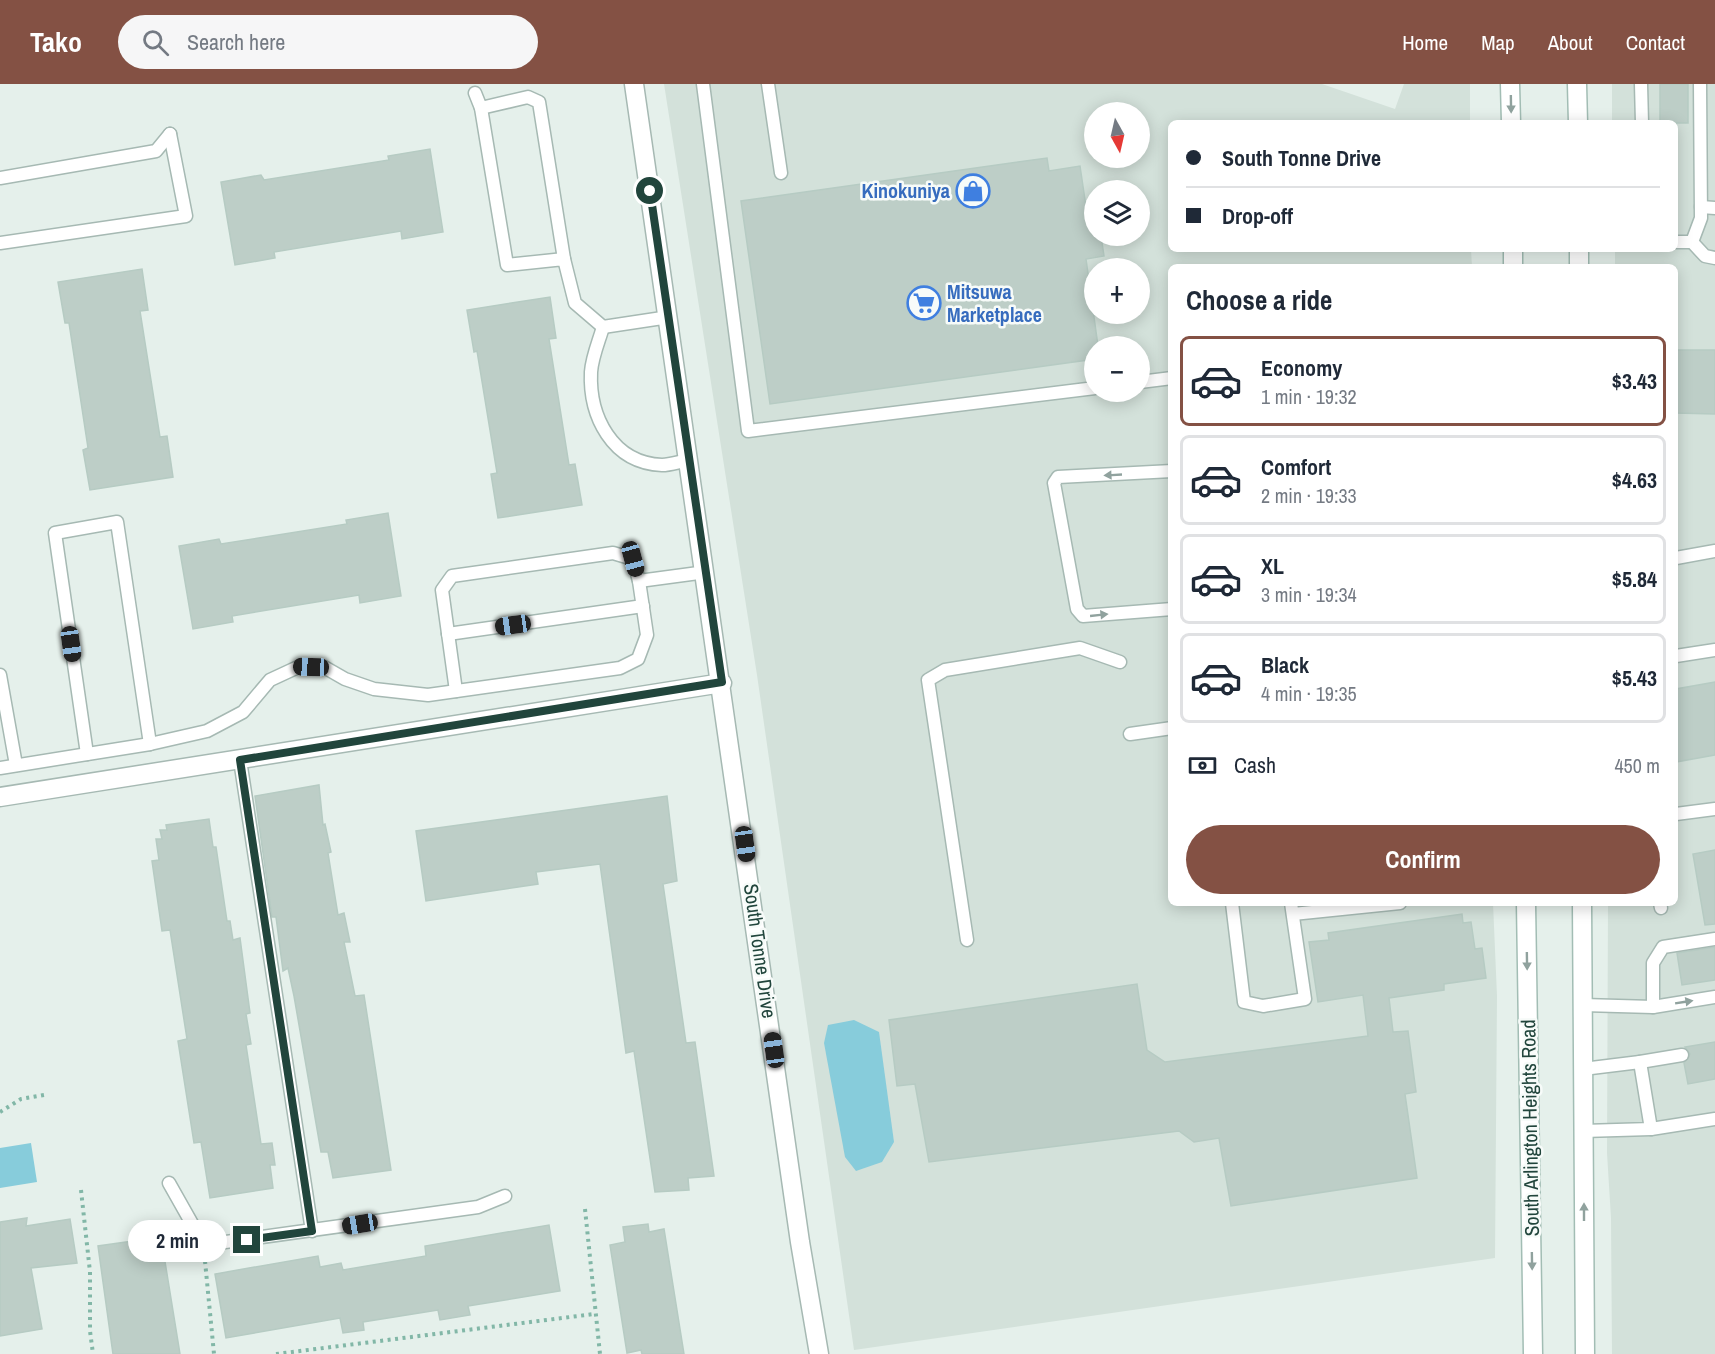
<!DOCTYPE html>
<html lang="en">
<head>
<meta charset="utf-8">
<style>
  body { margin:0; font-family:"Archivo Narrow",sans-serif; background:#f6f6f7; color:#1f2937; height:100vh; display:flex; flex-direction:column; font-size:22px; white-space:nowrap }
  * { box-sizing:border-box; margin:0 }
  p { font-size:20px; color:#747a83 }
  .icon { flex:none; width:33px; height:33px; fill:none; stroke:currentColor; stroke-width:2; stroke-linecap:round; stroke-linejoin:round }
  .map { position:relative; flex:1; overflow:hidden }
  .side { position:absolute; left:1168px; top:180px; width:510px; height:642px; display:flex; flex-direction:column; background:#fff; border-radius:9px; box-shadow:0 3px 15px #0003 }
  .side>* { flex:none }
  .hud { position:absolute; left:1168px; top:36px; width:510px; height:132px; border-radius:9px; box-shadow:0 3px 15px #0003; display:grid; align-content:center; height:132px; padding:0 18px; background:#fff }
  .needle { width:39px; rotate:172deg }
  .buttons { position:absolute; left:1084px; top:18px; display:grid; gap:12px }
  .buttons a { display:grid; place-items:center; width:66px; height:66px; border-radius:50%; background:#fff; box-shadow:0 3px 15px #0003; font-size:30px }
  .end { position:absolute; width:27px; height:27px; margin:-14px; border:8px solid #21453c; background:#fff; box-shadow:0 0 0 3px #fff }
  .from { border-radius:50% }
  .bubble { position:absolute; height:42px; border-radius:21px; background:#fff; box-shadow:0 3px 15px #0003; font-size:20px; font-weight:700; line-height:42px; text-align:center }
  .car { position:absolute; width:18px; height:36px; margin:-18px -9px; border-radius:8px; box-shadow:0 0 4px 2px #0007; background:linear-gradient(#222 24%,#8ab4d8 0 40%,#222 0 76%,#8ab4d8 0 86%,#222 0) }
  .hud b { display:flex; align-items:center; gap:21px; height:57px; font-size:22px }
  .hud b+b { border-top:2px solid #e0e1e3 }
  .hud i { width:15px; height:15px; background:#1f2937 }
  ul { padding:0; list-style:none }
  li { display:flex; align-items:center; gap:18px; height:90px; margin:0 12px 9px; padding:0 6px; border:3px solid #e0e1e3; border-radius:9px }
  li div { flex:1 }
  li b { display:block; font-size:22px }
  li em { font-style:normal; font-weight:700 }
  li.selected { border-color:#845144 }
  li>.icon { width:54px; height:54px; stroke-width:1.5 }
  h2 { padding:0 18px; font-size:27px; line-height:72px }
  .pay { display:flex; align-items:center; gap:15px; height:66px; padding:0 18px; font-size:22px }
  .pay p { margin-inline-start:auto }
  .action { display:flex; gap:12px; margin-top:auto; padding:12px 18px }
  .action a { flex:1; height:69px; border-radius:36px; background:#845144; color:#fff; font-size:24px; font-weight:700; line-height:69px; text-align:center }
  header { display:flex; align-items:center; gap:36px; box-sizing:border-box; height:84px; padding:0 30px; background:#845144; color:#fff }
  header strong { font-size:28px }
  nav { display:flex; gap:33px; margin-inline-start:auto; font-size:21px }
  .search { width:420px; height:54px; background:#f6f6f7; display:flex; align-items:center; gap:15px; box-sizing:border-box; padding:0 21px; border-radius:33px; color:#747a83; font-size:22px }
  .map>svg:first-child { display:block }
</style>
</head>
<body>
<header>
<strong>Tako</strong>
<div class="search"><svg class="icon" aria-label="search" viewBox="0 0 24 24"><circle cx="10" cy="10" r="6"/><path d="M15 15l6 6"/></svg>Search here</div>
<nav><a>Home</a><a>Map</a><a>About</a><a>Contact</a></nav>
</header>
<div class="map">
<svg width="1715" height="1270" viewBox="0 0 1715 1270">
  <rect width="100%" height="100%" fill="#e5f0eb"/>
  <g fill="#d3e1da" fill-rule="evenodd">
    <path d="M664,0H1322L1395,25L1404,0H1470V39H1172V165H1471L1472,183H1172V819H1493L1497,912L1495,1174L854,1266L757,591ZM1095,28H1140V74H1095ZM1095,106H1140V152H1095ZM1095,184H1140V230H1095ZM1095,262H1140V308H1095Z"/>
    <polygon points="1612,0 1715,0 1715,1270 1612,1270 1611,1134 1607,1069 1608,819 1676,819 1676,183 1615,183 1615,165 1676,165 1676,39 1612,39"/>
  </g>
  <g fill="#87ccdb">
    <polygon points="854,936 879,948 894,1058 882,1078 856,1087 845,1073 824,959 828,941"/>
    <polygon points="31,1059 37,1098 0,1104 0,1064"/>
  </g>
  <g fill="#bdcec7" stroke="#b6cbc3" stroke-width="1.5">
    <rect x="1660" y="0" width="28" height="39"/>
    <polygon points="430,65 443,148 402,155 401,147 274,168 275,174 235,181 221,98 261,91 264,96 389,76 388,72"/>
    <polygon points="1047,74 1049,87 1080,82 1089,143 1095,142 1095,152 1101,152 1104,172 1086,175 1098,262 1095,262 1095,275 770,320 741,117"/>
    <polygon points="142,185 148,226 140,227 160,353 167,352 173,393 90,406 83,366 88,364 69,239 65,239 58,198"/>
    <polygon points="550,213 556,254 549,255 569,381 575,380 582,421 498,434 491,390 497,389 477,267 474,268 467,226"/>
    <polygon points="1676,266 1715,266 1715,330 1676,329"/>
    <polygon points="388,429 401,512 360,519 359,511 232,532 233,538 193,545 179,462 219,455 221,460 347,440 346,436"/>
    <polygon points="1715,598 1715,671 1676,678 1676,605"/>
    <polygon points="319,701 323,741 325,740 331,768 328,769 338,831 344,829 350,858 344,858 355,912 364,911 391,1086 333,1094 328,1068 321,1068 294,912 288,884 283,887 276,833 272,833 255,712"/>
    <polygon points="667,712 677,797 663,800 686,959 695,958 714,1092 688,1094 689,1106 655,1108 634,967 626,969 600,780 536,788 538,800 426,817 416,747"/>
    <polygon points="209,735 213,763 216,763 227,837 230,837 233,856 240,854 250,929 246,930 251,960 246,961 261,1060 272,1059 275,1081 270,1081 273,1104 210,1114 201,1058 194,1059 178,957 187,955 170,846 162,847 152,777 159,776 156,755 162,755 160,746 167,746 166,741"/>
    <polygon points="1715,766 1715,840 1705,841 1693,770"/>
    <polygon points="1462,830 1463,839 1471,838 1475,865 1482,864 1486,894 1444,900 1444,906 1389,914 1393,948 1408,947 1416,1008 1405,1010 1417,1094 1231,1122 1219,1054 1194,1058 1179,1047 929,1078 915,1000 897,1002 889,936 1137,900 1147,966 1165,978 1368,952 1363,911 1318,918 1309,858 1329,856 1328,849"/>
    <polygon points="1715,863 1715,896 1682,901 1677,869"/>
    <polygon points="1715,958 1715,995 1688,1000 1684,979 1690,970 1685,963"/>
    <polygon points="27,1134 26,1142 70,1135 77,1179 31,1184 42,1245 0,1252 0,1138"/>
    <polygon points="648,1140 649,1148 664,1145 684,1270 642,1270 641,1266 627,1269 610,1161 625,1158 623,1143"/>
    <polygon points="549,1141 560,1207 468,1222 470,1231 440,1236 438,1226 363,1238 364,1246 343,1249 340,1234 226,1254 215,1190 318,1172 320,1183 341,1179 343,1186 426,1172 425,1162"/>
    <polygon points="161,1153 180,1270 113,1270 98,1162"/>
  </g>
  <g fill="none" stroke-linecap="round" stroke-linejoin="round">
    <g stroke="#a6b9b3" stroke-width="15">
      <g id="lane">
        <polyline points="703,0 748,347 1095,304"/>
        <polyline points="768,0 781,89"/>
        <polyline points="1641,0 1642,39"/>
        <polyline points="475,9 481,24 507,181 564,175 575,219 603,243 669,233"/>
        <polyline points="481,24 528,13 539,18 564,175"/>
        <polyline points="0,94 156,67 170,50"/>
        <polyline points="1701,123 1715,124"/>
        <polyline points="1676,158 1692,158 1701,134 1700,0"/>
        <polyline points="1692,158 1705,172 1715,174"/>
        <polyline points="0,159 186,132 170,50"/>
        <path d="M603,243C599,257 592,273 591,288C589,332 612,379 662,381C671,381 681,377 690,376"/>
        <polyline points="1140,298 1172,294"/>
        <polyline points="1172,387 1058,393 1054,399 1077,525 1083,532 1172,525"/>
        <polyline points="1676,474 1715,467"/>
        <polyline points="448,550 643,522"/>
        <polyline points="1676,572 1715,566"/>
        <polyline points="0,591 16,681"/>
        <polyline points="456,607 442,506 452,492 613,469 633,475 639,497"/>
        <polyline points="1130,650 1172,644"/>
        <polyline points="87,670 55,449 117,438 150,660"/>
        <polyline points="240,676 312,1147"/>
        <polyline points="0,684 150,660 207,647 243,628 270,596 298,583 324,583 345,595 374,605 428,611 620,584 638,575 647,551 639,497 706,488"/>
        <polyline points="1676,730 1715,725"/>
        <polyline points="1232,819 1244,918 1263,922 1305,915 1291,819"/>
        <polyline points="1660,819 1661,824"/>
        <polyline points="1293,830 1400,819"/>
        <polyline points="967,856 928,596 945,586 1080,564 1120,578"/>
        <polyline points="1583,921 1653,923 1715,913"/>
        <polyline points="1653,923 1653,879 1663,863 1715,855"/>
        <polyline points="1640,978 1682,971"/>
        <polyline points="1583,985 1640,978 1651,1045 1583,1047"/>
        <polyline points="1651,1045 1715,1035"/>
        <polyline points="169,1099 204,1161 478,1123 505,1112"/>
      </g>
    </g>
    <g stroke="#a6b9b3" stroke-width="21">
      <g id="street">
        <polyline points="634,0 800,1158 819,1270"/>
        <polyline points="0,713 722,599"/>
      </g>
    </g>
    <g stroke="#a2bdb4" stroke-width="21">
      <g id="secondary">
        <polyline points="1510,0 1511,39"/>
        <polyline points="1577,0 1578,39"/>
        <polyline points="1513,165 1513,183"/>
        <polyline points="1579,165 1579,183"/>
        <polyline points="1526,819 1533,1270"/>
        <polyline points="1582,819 1585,1270"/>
      </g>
    </g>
    <g stroke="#82b7a7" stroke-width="4" stroke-dasharray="3 4.5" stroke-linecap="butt">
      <polyline points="0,1028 21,1015 44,1011"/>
      <polyline points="81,1106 90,1188 90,1247 93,1270"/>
      <polyline points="585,1125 600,1270"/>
      <polyline points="205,1177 214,1270"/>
      <polyline points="276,1270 594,1230"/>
    </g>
    <use href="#lane" stroke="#fff" stroke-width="12"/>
    <use href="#street" stroke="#fff" stroke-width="18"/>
    <use href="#secondary" stroke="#fff" stroke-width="18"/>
  </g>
  <defs><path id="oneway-solid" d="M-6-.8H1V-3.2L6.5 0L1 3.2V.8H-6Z" transform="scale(1.5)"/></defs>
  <g fill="#90a29e">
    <use href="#oneway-solid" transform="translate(1511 20) rotate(89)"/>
    <use href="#oneway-solid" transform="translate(1113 391) rotate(177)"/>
    <use href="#oneway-solid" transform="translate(1099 531) rotate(-6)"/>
    <use href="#oneway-solid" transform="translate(1527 877) rotate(89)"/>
    <use href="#oneway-solid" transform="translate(1684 918) rotate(-9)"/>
    <use href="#oneway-solid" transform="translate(1584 1128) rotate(-90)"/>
    <use href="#oneway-solid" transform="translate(1532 1177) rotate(89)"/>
  </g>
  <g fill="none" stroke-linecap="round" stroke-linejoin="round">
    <polyline stroke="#21453c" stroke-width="8" points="247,1156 312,1147 240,676 722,598 650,107"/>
  </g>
  <defs>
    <g id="shop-ring" transform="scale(1.725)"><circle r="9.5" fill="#f7fbf9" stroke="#3f7fe0" stroke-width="1.5"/><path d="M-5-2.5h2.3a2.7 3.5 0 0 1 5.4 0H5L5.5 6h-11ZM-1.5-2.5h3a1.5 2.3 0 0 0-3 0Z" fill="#3f7fe0"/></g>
    <g id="supermarket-ring" transform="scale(1.725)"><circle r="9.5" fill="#f7fbf9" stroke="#3f7fe0" stroke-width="1.5"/><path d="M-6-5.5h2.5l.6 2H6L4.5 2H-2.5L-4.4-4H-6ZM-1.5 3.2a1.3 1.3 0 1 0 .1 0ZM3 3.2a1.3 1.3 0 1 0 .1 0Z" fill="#3f7fe0"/></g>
  </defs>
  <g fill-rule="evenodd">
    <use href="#shop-ring" x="973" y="107"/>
    <use href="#supermarket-ring" x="924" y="219"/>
  </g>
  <g text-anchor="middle" stroke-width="5" stroke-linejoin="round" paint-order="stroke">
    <g font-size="20" font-weight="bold" fill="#366cbe" stroke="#f7fbf9" text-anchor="end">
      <text x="950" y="114">Kinokuniya</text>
      <text x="947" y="215" text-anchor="start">Mitsuwa<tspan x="947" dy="23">Marketplace</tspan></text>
    </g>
    <g font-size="20" fill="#21453c" stroke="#f7fbf9">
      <text transform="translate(760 867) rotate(82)" y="7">South Tonne Drive</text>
      <text transform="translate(1530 1044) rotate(-91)" y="7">South Arlington Heights Road</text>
    </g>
  </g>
</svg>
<div class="buttons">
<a><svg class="needle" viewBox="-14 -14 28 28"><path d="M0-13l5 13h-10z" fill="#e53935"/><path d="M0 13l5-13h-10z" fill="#747a83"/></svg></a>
<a><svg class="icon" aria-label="layers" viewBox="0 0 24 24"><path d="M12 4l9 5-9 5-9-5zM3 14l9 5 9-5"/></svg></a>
<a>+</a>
<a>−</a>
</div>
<i class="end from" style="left:650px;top:107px"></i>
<i class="end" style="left:247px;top:1156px"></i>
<div class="bubble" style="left:128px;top:1136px;width:99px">2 min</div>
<i class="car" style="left:633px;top:475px;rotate:165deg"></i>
<i class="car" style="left:513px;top:541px;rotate:262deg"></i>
<i class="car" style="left:71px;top:560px;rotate:172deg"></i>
<i class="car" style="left:311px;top:583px;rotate:272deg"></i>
<i class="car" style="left:745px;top:760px;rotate:172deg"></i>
<i class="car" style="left:774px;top:966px;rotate:352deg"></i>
<i class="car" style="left:360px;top:1140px;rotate:261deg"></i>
<div class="hud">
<b><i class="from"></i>South Tonne Drive</b>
<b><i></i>Drop-off</b>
</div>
<section class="side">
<h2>Choose a ride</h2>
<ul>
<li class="selected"><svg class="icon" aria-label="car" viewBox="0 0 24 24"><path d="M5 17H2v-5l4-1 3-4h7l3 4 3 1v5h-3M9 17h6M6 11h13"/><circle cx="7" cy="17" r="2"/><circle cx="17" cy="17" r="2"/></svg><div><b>Economy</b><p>1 min · 19:32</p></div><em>$3.43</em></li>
<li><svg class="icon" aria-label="car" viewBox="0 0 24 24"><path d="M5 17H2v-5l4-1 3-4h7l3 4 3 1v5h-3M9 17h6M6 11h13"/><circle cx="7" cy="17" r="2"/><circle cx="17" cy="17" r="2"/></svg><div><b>Comfort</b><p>2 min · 19:33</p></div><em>$4.63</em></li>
<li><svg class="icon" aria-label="car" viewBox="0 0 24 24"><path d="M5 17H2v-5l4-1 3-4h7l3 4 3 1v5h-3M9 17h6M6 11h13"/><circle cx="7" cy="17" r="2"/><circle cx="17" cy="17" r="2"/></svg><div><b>XL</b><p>3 min · 19:34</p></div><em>$5.84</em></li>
<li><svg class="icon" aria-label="car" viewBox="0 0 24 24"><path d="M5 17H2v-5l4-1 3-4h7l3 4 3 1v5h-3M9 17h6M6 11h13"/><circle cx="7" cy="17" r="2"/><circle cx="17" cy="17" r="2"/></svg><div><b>Black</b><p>4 min · 19:35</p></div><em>$5.43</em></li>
</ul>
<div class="pay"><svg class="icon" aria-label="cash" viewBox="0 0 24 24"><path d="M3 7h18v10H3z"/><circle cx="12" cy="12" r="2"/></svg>Cash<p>450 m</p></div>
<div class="action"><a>Confirm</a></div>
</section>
</div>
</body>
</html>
